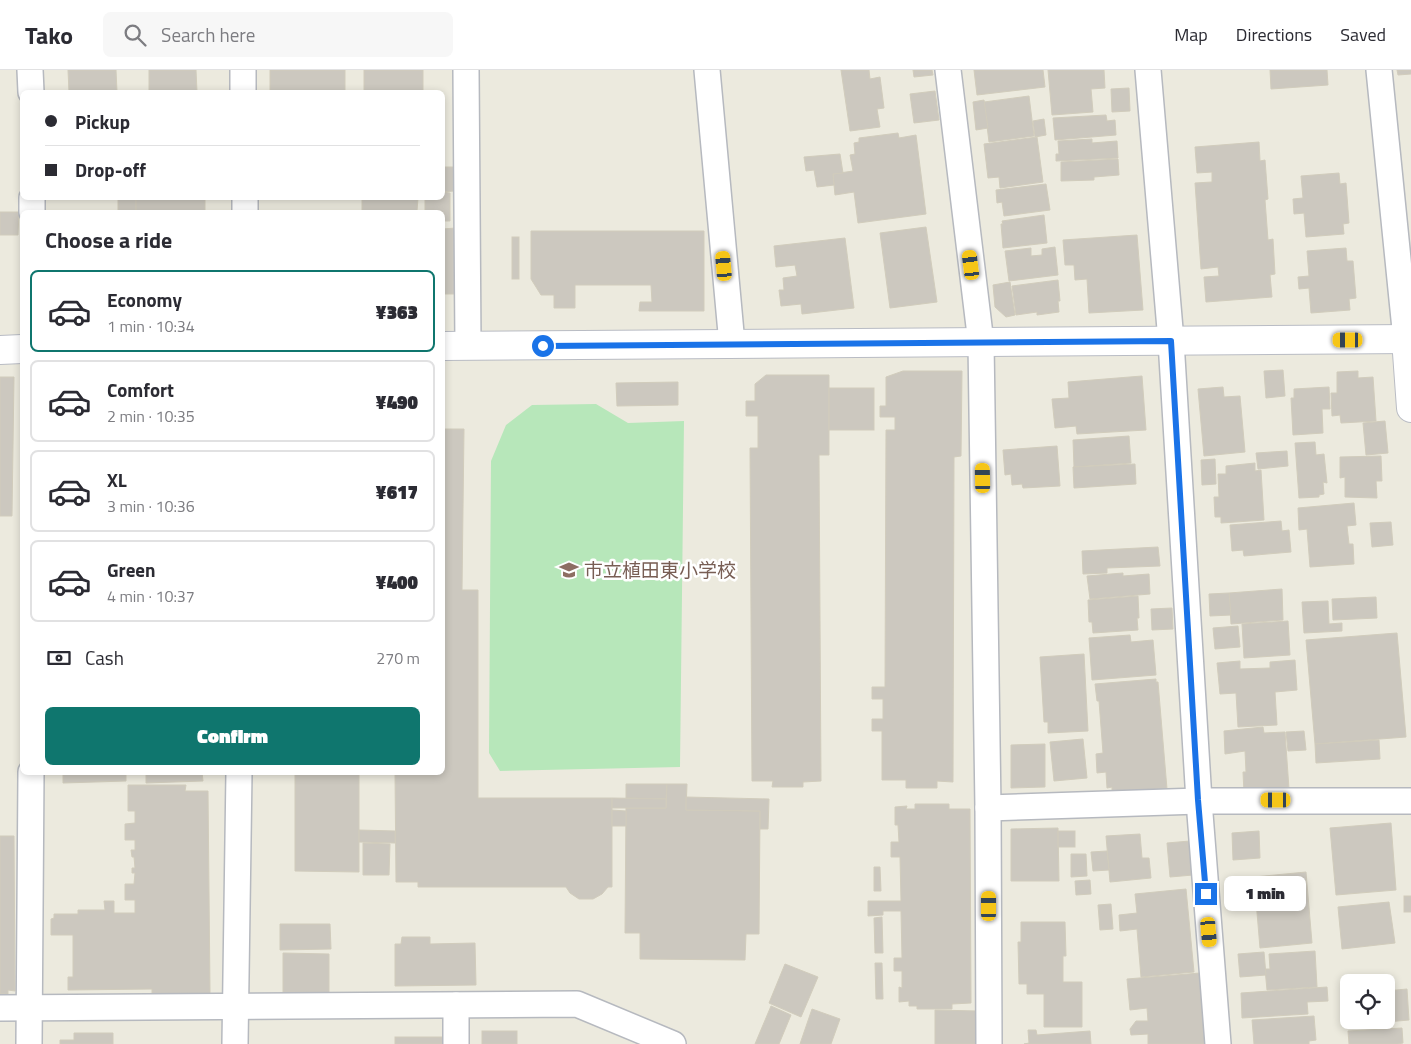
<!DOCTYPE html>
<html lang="en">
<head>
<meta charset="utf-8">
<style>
  body { margin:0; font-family:"Titillium Web","Noto Sans JP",sans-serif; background:#f7f7f7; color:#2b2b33; height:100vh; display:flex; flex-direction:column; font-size:19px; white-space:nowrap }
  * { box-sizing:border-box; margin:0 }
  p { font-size:16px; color:#7c7c81 }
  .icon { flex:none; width:28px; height:28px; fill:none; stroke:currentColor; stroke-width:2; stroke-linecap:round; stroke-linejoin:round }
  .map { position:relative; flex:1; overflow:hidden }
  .details { position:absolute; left:20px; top:140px; width:425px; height:565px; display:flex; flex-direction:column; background:#fff; border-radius:8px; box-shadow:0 2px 8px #0003 }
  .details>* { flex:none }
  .banner { position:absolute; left:20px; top:20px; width:425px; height:110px; border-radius:8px; box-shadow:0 2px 8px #0003; display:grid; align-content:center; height:110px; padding:0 25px; background:#fff }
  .fabs { position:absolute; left:1340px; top:904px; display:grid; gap:10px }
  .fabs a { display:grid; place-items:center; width:55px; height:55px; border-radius:8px; background:#fff; box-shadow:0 2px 8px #0003; font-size:25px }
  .end { position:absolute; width:22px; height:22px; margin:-11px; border:6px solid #1a73e8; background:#fff; box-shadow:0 0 0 2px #fff }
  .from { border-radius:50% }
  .bubble { position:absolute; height:35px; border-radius:8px; background:#fff; box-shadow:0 2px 8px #0003; font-size:16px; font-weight:800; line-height:35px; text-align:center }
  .car { position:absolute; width:15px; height:30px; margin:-15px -8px; border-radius:6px; box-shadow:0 0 4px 1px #0007; background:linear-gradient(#f5c518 24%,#345 0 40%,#f5c518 0 76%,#345 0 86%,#f5c518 0) }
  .banner b { display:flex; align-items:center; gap:18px; height:48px; font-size:19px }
  .banner b+b { border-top:1px solid #e1e1e2 }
  .banner i { width:12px; height:12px; background:#2b2b33 }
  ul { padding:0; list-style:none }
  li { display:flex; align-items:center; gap:15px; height:82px; margin:0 10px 8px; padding:0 15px; border:2px solid #e1e1e2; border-radius:8px }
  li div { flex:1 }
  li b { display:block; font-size:19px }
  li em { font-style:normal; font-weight:800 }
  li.current { border-color:#0f766e }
  li>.icon { width:45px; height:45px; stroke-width:1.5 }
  h2 { padding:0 25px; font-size:22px; line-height:60px }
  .pay { display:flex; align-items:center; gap:12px; height:55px; padding:0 25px; font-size:19px }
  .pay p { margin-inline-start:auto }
  .action { display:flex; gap:10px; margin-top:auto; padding:10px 25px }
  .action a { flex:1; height:58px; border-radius:8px; background:#0f766e; color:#fff; font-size:20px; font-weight:800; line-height:58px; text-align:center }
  header { display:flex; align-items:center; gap:30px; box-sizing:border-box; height:70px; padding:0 25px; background:#fff; border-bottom:1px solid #e1e1e2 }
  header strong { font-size:24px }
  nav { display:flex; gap:28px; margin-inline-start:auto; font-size:18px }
  .search { width:350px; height:45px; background:#f7f7f7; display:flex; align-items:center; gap:12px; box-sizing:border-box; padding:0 18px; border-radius:8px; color:#7c7c81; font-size:19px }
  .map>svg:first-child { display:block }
</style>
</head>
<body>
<header>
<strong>Tako</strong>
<div class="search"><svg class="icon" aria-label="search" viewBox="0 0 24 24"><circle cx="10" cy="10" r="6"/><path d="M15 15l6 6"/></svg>Search here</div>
<nav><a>Map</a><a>Directions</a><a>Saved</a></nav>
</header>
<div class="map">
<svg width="1411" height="974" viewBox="0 0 1411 974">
  <rect width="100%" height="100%" fill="#eceade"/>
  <polygon fill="#b7e7ba" points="596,334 628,353 684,351 680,697 500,701 489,683 491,391 506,355 532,335"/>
  <g fill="#ccc8bf" stroke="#d1ccbc">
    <polygon points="68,0 116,0 117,22 69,22"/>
    <polygon points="149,0 196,0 197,22 149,22"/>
    <rect x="270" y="0" width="75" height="22"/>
    <rect x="364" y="0" width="59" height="22"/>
    <polygon points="841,0 869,0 870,9 880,7 884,38 877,39 880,57 850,61"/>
    <polygon points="913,0 932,0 933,5 914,7"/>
    <polygon points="974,0 1043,0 1045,17 977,25"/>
    <polygon points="1048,0 1104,0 1105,18 1091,19 1093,42 1052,45"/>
    <polygon points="1270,0 1327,0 1328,15 1271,19"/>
    <polygon points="1397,0 1411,0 1411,4 1398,5"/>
    <polygon points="1129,18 1130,41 1112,42 1111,19"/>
    <polygon points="935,21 939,50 914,53 910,24"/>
    <polygon points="1029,26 1034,66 989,72 984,32"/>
    <polygon points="984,30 988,58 976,60 973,32"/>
    <polygon points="1106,45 1107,51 1115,50 1116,65 1055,70 1053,48"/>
    <polygon points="1044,49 1046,65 1035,67 1033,51"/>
    <polygon points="898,63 899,68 916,65 926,144 858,153 854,122 835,125 833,104 853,101 850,85 855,84 854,73 859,72 859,68"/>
    <polygon points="1037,67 1043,112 1000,118 999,107 988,108 984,74"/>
    <polygon points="1092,69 1092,73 1117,71 1118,88 1056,91 1056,84 1059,84 1058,71"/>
    <polygon points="1259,72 1260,91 1265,90 1268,129 1265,130 1268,170 1273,169 1275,204 1270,205 1272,227 1206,232 1204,207 1219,206 1218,197 1201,199 1195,113 1212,112 1212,102 1197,103 1195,77"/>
    <polygon points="840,84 843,103 833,104 834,115 817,117 814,100 806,101 804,87"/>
    <polygon points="1118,89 1119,105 1094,107 1094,110 1061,111 1061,92"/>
    <polygon points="442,97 454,97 454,121 442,122"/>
    <polygon points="1339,103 1340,114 1346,113 1349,153 1343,154 1344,164 1306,167 1304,143 1294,144 1293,129 1303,128 1301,106"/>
    <polygon points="1046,114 1050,140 1004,146 1002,132 997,133 996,120"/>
    <polygon points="442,122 450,123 450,151 442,151 442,142 425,142 425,128 442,128"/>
    <rect x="118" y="128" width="18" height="14"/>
    <rect x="136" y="128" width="69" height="14"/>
    <polygon points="362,128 418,128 417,141 415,142 362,142"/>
    <polygon points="0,142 19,142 18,165 0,165"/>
    <polygon points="1044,145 1047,173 1003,178 1001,154 1003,154 1002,151"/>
    <polygon points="926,157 937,232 890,238 880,163"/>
    <polygon points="456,158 456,224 442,224 442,159"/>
    <polygon points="531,161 704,161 704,241 639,241 640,232 652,232 651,215 575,215 575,238 554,238 554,225 541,225 531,209"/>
    <polygon points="1137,165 1143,240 1089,243 1087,209 1075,210 1074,195 1065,195 1063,170"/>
    <rect x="512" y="167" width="7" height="42"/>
    <polygon points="845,168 854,238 802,244 801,234 781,236 779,220 784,220 783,208 797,206 795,195 776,197 774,176"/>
    <polygon points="1055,177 1058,205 1009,211 1005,181 1031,178 1031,186 1042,185 1042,179"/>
    <polygon points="1346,178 1347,191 1353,191 1356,228 1349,229 1350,240 1311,243 1309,218 1299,219 1298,207 1309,206 1307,181"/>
    <polygon points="1058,210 1060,231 1058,231 1059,242 1037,245 1037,242 1016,245 1012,216"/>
    <polygon points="1010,212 1015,245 1006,247 995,237 993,215"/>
    <polygon points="1283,300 1285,326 1266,328 1264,301"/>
    <polygon points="903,301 962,301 961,386 954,387 953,712 937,711 937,718 906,718 906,710 882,710 882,661 872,661 872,649 883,649 883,629 872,629 872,617 885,617 886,360 895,360 895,347 880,347 880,336 886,336 886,307"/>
    <polygon points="1358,301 1358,308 1373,307 1376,351 1341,353 1340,345 1332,346 1331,323 1337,323 1337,302"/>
    <polygon points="766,305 829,305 829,385 819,385 821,711 803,712 803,717 772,717 773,711 752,711 750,378 758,378 758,346 746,346 746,331 755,331 755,314"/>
    <polygon points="1142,306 1146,360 1077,364 1076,356 1055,358 1052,329 1069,328 1068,312"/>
    <polygon points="0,307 14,307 12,446 0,446"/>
    <polygon points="678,312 678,335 617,336 616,313"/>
    <polygon points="1223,317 1224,327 1240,326 1245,382 1204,386 1198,319"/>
    <polygon points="1329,317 1330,339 1322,339 1323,363 1293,365 1291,328 1294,328 1294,319"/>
    <rect x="829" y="318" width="45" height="42"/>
    <polygon points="1385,351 1388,383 1366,385 1363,353"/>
    <polygon points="442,359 464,359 462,520 478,520 478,728 612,728 612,817 608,817 602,824 593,829 579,829 570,823 566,817 418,817 418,812 396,812 395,702 442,702"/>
    <polygon points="1129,366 1131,393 1074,397 1073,370"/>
    <polygon points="1315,372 1316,385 1324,384 1327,413 1323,412 1324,424 1319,425 1319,427 1299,428 1295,373"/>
    <polygon points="1057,376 1060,416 1023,418 1022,414 1012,415 1011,404 1005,405 1003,380"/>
    <polygon points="1287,381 1288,396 1258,399 1256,383"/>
    <polygon points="1381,386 1382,411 1376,411 1377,428 1345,427 1345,407 1340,408 1340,387"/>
    <polygon points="1215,389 1216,414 1202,415 1201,390"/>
    <polygon points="1255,393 1255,401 1261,400 1264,450 1221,453 1221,447 1215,447 1214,427 1219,427 1218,404 1226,404 1226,396"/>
    <polygon points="1135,394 1136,414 1074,418 1073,397"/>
    <polygon points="1354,433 1356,455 1347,456 1349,474 1353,474 1354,494 1310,497 1307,459 1299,460 1298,438"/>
    <polygon points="1281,451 1282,461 1289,460 1291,482 1244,486 1243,480 1232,481 1230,455"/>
    <polygon points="1391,452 1393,475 1372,477 1370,453"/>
    <polygon points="1158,477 1160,496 1107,498 1107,503 1083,504 1082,481"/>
    <polygon points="1123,503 1123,506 1149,504 1150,524 1090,529 1087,506"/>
    <polygon points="1282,519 1283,550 1231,554 1229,523"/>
    <polygon points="1229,523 1231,545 1210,546 1209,524"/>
    <polygon points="1138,526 1139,548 1137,548 1138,560 1093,563 1092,552 1089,552 1088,530"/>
    <polygon points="1376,527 1377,548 1333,550 1332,529"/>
    <polygon points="1328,531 1329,554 1342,553 1342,561 1304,563 1302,532"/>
    <polygon points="1172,538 1173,559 1152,560 1151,539"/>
    <polygon points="1288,551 1290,585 1244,588 1242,554"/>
    <polygon points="1238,556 1240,577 1215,579 1213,558"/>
    <polygon points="1397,563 1406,667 1315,674 1306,570"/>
    <polygon points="1130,565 1131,572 1153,570 1156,605 1092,610 1089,568"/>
    <polygon points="1084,584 1088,661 1048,663 1048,652 1044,652 1040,587"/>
    <polygon points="1295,590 1297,620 1275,622 1277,655 1238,657 1236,623 1220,624 1217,593 1240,591 1240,599 1270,598 1270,592"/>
    <polygon points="1156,609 1156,612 1158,612 1167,719 1112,724 1112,717 1107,718 1106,702 1097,703 1096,684 1103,683 1099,631 1097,631 1095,614"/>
    <polygon points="1263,657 1264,663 1285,662 1289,719 1244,723 1243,702 1246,702 1245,681 1225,684 1224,661"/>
    <polygon points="1304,661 1306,680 1288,681 1286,662"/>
    <polygon points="1083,669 1087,708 1054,711 1050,672"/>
    <polygon points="1379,670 1380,689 1316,693 1315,674"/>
    <polygon points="1045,674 1045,717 1011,718 1011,675"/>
    <polygon points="68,702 126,702 126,711 63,713 63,704"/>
    <polygon points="146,702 202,702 203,711 146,713"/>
    <polygon points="295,702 359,702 359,802 295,801"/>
    <polygon points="626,714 667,714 666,729 626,728"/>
    <polygon points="667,714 687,714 686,740 760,741 759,864 746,864 745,890 640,889 640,863 625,863 626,738 666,738"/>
    <polygon points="128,715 186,715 185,721 208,721 210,923 152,924 152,919 68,920 68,907 73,907 73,865 51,865 51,849 54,848 54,844 78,844 78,840 105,840 104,831 114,831 114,843 135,843 135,830 125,830 125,814 134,814 135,803 132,803 132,798 135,798 134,787 132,787 131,780 135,780 135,770 125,770 125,754 135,753 135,741 128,741"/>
    <polygon points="686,727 769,729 768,759 760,759 760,741 686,740"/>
    <polygon points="612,728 666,729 666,738 612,738"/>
    <polygon points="915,734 949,734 949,739 970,739 971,933 952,934 952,939 917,939 917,936 909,936 909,931 899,932 899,917 902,918 902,901 894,901 894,888 902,888 901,841 883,841 883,845 868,846 868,831 901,831 900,787 891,787 891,772 899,772 898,755 895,755 895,737 907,736 906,739 915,739"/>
    <polygon points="612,740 626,741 626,756 612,756"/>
    <polygon points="1391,753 1396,820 1336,825 1330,758"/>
    <polygon points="1058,758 1059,811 1011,811 1011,759"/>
    <polygon points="359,760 395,761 395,773 359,772"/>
    <rect x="1058" y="761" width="17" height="16"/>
    <polygon points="1259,761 1260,788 1233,790 1232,763"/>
    <polygon points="1140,764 1142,788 1149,788 1151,808 1110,812 1106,766"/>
    <polygon points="0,766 14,766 15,921 8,920 8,924 0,924"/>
    <polygon points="1190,771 1193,805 1170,807 1167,773"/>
    <polygon points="363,773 390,774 389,805 363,805"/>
    <polygon points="1107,781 1109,800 1093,801 1091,782"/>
    <polygon points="1071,784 1086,784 1087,806 1071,807"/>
    <polygon points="874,797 880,797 881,821 874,821"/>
    <polygon points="1306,802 1312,873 1260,878 1254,807"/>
    <polygon points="1090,810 1091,824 1076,825 1075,811"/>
    <polygon points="1186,819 1194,902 1141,907 1137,859 1120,861 1119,845 1137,843 1135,824"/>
    <rect x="1404" y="826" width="7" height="16"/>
    <polygon points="1389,832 1395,873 1342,879 1338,837"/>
    <polygon points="1111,834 1113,859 1100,860 1098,835"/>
    <polygon points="882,847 883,883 875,883 874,848"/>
    <polygon points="1021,852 1065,852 1066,886 1063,886 1063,912 1082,912 1082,957 1044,957 1044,924 1027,924 1027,914 1019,914 1018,872 1021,872"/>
    <polygon points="280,854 330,854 331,879 280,880"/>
    <polygon points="402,867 430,867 430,874 475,873 476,915 395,916 395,874 401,874"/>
    <polygon points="1315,881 1317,917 1267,920 1265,899 1270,899 1269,884"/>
    <polygon points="1264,882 1266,905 1240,907 1238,884"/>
    <polygon points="283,883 329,884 329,924 283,924"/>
    <polygon points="875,893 882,893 883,929 876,929"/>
    <polygon points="785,894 818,907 801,947 769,933"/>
    <polygon points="1200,903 1206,974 1148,974 1148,964 1131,965 1130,959 1136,951 1148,951 1147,938 1130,940 1127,909"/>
    <polygon points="1327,917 1328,931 1307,932 1308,944 1242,948 1241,923"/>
    <polygon points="1407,919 1409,950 1352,955 1352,950 1386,950 1386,921"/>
    <polygon points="771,936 791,945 779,974 755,974"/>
    <polygon points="812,939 840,949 831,974 800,974"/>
    <polygon points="935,940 977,941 976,974 935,974"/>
    <polygon points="1314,946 1316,970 1309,971 1309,974 1254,974 1252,950"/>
    <polygon points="1402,958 1403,973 1398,974 1349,974 1348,961"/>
    <polygon points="1028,960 1036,960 1037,965 1090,961 1091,974 1024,974 1029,973"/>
    <rect x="482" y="961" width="35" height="13"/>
    <polygon points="74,963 113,963 113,974 60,974 60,970 74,970"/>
    <rect x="395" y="967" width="48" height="7"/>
  </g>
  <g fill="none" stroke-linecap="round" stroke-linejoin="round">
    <g stroke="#b6b9bf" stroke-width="28">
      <g id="street">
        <polyline points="30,0 31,22"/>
        <polyline points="243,0 243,22"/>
        <polyline points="466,0 468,276"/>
        <polyline points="707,0 732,274"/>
        <polyline points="948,0 981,273 988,738 989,974"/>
        <polyline points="1148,0 1171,271 1199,731 1218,974"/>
        <polyline points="1379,0 1406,269"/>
        <polyline points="32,128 32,142"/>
        <polyline points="245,128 245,142"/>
        <polyline points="988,738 1199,731 1411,731"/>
        <polyline points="0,938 577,934 673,974"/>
        <polyline points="29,974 31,702"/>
        <polyline points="235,974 239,702"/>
        <polyline points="456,974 456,935"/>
      </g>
    </g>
    <g stroke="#b9bcc4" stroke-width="30">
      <g id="secondary">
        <polyline points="1406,269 1411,338"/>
        <polyline points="442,276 1411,269"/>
        <polyline points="0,280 22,279"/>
      </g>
    </g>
    <use href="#street" stroke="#fff" stroke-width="25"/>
    <use href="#secondary" stroke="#fff" stroke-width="28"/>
  </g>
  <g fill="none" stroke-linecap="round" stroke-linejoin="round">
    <polyline stroke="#1a73e8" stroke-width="6" points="543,276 1171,271 1198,730 1206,824"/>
  </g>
  <defs>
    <g id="school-bare" transform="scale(1.5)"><path d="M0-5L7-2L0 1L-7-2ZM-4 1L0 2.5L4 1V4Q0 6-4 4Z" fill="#8d6e63" stroke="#fff" stroke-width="2.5" paint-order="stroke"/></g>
  </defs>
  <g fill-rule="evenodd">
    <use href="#school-bare" x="569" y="500"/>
  </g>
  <g text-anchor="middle" stroke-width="5" stroke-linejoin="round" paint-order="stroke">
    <g font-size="19" fill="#785e54" stroke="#fff" text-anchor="start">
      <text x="584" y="507">市立植田東小学校</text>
    </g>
  </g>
</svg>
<div class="fabs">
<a><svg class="icon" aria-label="locate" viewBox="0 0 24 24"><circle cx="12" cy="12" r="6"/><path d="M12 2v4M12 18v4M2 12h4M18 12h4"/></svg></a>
</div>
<i class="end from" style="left:543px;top:276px"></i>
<i class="end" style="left:1206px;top:824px"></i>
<div class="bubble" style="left:1224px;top:806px;width:82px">1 min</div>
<i class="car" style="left:971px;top:195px;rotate:353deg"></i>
<i class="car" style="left:724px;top:196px;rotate:355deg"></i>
<i class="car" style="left:1348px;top:270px;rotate:270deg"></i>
<i class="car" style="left:983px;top:408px;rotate:359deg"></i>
<i class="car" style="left:1276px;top:730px;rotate:270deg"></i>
<i class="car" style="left:989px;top:836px;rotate:0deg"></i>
<i class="car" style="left:1209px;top:862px;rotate:175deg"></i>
<div class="banner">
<b><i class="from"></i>Pickup</b>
<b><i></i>Drop-off</b>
</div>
<section class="details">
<h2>Choose a ride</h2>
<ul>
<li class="current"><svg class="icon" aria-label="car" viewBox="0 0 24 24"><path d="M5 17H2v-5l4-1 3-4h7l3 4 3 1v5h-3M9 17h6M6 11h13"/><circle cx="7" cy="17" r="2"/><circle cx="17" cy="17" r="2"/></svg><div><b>Economy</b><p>1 min · 10:34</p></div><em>¥363</em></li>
<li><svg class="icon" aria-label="car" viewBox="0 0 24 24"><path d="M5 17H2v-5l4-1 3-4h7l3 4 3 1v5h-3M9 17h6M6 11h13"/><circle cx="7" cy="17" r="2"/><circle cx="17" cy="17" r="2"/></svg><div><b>Comfort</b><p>2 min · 10:35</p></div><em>¥490</em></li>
<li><svg class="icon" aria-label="car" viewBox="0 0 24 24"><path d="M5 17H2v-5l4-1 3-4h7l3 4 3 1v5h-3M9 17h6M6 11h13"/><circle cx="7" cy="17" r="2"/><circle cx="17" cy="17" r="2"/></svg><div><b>XL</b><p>3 min · 10:36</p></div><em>¥617</em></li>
<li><svg class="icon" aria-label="car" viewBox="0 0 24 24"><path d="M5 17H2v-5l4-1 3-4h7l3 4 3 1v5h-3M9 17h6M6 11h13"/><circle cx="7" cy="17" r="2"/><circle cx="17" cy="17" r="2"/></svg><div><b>Green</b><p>4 min · 10:37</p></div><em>¥400</em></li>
</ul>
<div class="pay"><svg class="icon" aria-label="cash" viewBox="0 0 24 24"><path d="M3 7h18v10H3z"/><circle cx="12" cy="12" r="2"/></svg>Cash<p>270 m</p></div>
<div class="action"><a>Confirm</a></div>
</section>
</div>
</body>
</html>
